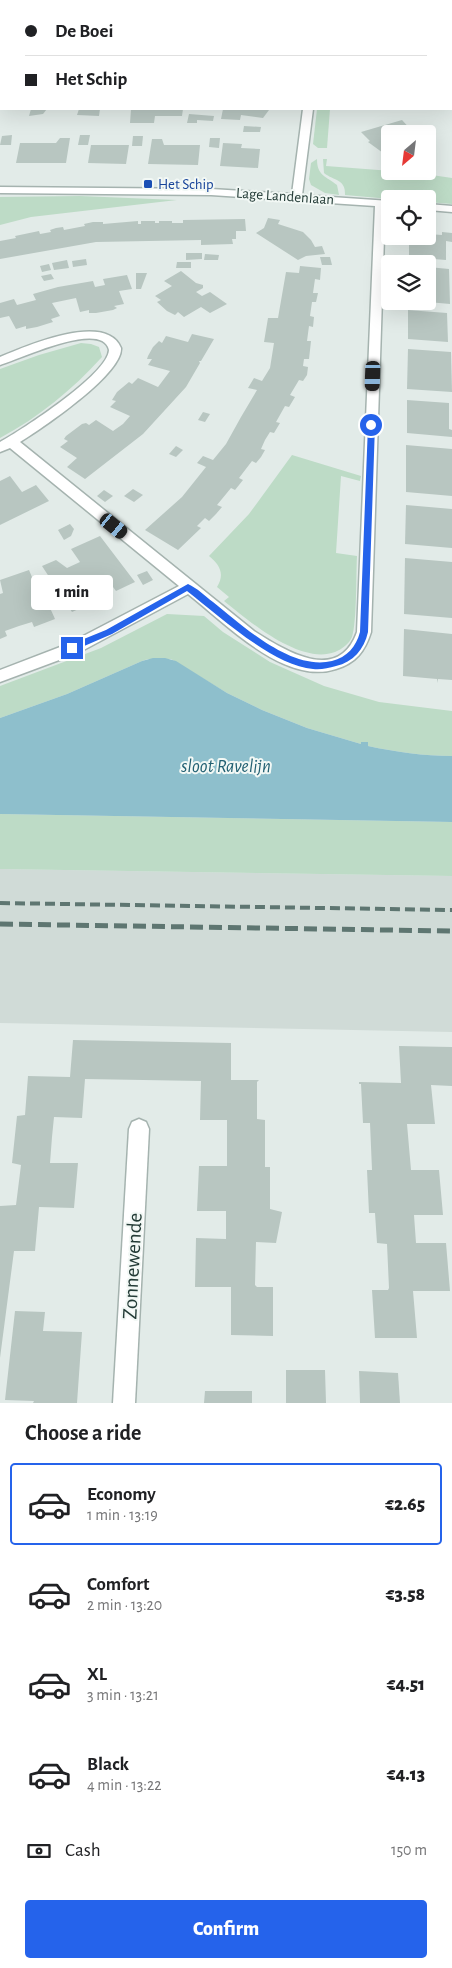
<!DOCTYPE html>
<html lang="en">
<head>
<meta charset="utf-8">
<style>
  body { margin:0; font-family:"Alegreya Sans",sans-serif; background:#f6f6f6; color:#202124; height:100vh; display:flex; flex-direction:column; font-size:19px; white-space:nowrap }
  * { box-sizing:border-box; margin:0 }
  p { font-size:16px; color:#757577 }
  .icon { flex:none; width:28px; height:28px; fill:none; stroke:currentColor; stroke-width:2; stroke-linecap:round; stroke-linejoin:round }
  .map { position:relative; height:1403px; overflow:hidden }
  .details { display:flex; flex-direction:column; background:#fff; flex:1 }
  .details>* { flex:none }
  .banner { position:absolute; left:0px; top:0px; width:452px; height:110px; box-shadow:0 5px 20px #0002; display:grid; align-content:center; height:110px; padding:0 25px; background:#fff }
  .needle { width:32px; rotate:208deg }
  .buttons { position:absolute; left:381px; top:125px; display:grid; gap:10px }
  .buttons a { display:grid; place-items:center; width:55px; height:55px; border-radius:5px; background:#fff; box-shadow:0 5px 20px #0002; font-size:25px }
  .end { position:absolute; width:22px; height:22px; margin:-11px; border:6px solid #2563eb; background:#fff; box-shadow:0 0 0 2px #fff }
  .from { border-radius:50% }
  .bubble { position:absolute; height:35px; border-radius:5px; background:#fff; box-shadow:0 5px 20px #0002; font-size:16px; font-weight:800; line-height:35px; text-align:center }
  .car { position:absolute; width:15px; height:30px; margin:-15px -8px; border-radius:6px; box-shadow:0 0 4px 1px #0007; background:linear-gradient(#222 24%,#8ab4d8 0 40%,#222 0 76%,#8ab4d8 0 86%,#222 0) }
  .banner b { display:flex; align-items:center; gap:18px; height:48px; font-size:19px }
  .banner b+b { border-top:1px solid #e0e0e0 }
  .banner i { width:12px; height:12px; background:#202124 }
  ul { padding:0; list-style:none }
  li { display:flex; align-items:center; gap:15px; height:82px; margin:0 10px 8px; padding:0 15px; border:2px solid transparent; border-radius:5px }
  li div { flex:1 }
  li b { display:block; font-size:19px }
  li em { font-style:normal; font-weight:800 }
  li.on { border-color:#2563eb }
  li>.icon { width:45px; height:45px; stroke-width:1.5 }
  h2 { padding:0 25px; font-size:22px; line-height:60px }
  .pay { display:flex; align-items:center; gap:12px; height:55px; padding:0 25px; font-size:19px }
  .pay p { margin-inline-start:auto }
  .primary-button { display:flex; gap:10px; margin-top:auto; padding:10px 25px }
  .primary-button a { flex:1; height:58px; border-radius:5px; background:#2563eb; color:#fff; font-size:20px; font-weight:800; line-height:58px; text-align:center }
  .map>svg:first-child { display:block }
</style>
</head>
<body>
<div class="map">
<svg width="452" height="1403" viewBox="0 0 452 1403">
  <rect width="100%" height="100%" fill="#e2ebe8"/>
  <polygon fill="#d0dbd7" points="0,869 452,876 452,1032 0,1023"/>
  <g fill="#bddbc6">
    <polygon points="317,109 330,109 327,148 318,148 313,144"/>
    <path d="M317,159C317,176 326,176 337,185L339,195L325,193L311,185L309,179L311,163Z"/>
    <path d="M323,159H327L326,166L418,173L452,178V204L428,202V199H390L345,195C346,179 334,181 324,173Z"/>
    <polygon points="80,196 177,200 31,217 0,225 0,197"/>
    <path d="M81,343L91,344L99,347L102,357C72,390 39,417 0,438V369L39,355Z"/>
    <path d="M292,455L361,476L360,481L341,476L336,553L357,556C356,574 357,622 352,637C349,644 342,649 335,652C300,665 250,622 224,601L229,597L217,587C225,574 220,565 209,556L249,514Z"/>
    <path d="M167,614L204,616L223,632L270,662L324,686L379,702L452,711V756C424,756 396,752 368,746V742H361V744L307,728L262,710L227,693L171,659H148L142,661L67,694L0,718V686L101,648Z"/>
    <polygon points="0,814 452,822 452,876 0,869"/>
  </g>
  <path fill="#8ebfcc" d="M153,658H165L176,661L227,693L262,710L307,728L361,744V742H368V746C396,752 424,756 452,756V822L0,814V718L67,694L142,661Z"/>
  <g fill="#b8c6c1">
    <polygon points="31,109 47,109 43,114 29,116"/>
    <polygon points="79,109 100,109 99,116 77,115"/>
    <polygon points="131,109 183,109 182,116 155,116 154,123 130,123"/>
    <polygon points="223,109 263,109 269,110 263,118 241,115 240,120 221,119"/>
    <polygon points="189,114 214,116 213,121 197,120 197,123 187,123"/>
    <polygon points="402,120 415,134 390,134 390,158 368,142 370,141 361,132"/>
    <polygon points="244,126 261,127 260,132 243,132"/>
    <polygon points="12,135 11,145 0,145 2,136"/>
    <polygon points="80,135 90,135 88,145 78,145"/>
    <polygon points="133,136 143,136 142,146 132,146"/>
    <polygon points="60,138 70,138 66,163 16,163 20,143 56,143"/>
    <polygon points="210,138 220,138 219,148 209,147"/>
    <polygon points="152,139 162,139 164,145 200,145 198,165 148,164"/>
    <polygon points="223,143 242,144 241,148 260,149 258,168 220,166"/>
    <polygon points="91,145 129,145 126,164 88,163"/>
    <polygon points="268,218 280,220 278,224 303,232 311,240 315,247 322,246 325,254 306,256 298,260 256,233 264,228"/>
    <polygon points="245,219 246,231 236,231 236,239 232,239 233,244 201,245 201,240 96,242 0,259 0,241 16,238 15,236 39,231 40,234 51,232 50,230 56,228 63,227 64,230 85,226 84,224 93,222 103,222 103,224 138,221 138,224 141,224 141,221 155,221 155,223 159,223 159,221 172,221 172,223 183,223 183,220"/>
    <polygon points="442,232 452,233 452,242 446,241 446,260 409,257 409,236 428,236 428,234 442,235"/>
    <polygon points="186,253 202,253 202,259 186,260"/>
    <polygon points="205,254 219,255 218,260 204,260"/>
    <polygon points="320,257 330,257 332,265 322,265"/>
    <polygon points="86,259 87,265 73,267 72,261"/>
    <polygon points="67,260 69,268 54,270 52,263"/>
    <polygon points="177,262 191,262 191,268 176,268"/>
    <polygon points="49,264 51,270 42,272 40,266"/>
    <polygon points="300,266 321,268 320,280 315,279 313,293 318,293 316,302 312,302 310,316 314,317 313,327 309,326 307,341 311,341 309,359 304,359 303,366 308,367 307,375 303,381 299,380 290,395 295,397 289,407 285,406 276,422 280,423 274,433 270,432 265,440 261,449 265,450 261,457 256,463 252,461 239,478 243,480 235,490 231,488 217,505 222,507 216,514 209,521 205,518 197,526 201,528 178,550 145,530 182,497 206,467 197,463 203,456 213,460 226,444 241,417 257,390 248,388 254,378 262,381 270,368 274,343 264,342 268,318 278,318 286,272 299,273"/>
    <polygon points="428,267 449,269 450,304 428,302"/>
    <polygon points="181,271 196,283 203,285 203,288 196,292 202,296 210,292 227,304 210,313 201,307 184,317 178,312 175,315 167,311 157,302 161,300 155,296 172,286 164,281"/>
    <polygon points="136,273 147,273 141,289 136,289"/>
    <polygon points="51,274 54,279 44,281 41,276"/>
    <polygon points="127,275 132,289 119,291 124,304 114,306 117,308 113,310 96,313 89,313 89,310 80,312 76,298 52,303 60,316 51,319 53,322 37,327 26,329 26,326 16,329 9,316 0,318 0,303 14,299 17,305 36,300 33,294 58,287 93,281 95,287 105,285 103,279"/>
    <polygon points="408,310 447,313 448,342 408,339"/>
    <polygon points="192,334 214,339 201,361 199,361 200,363 186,387 143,434 85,479 67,467 77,458 60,447 68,441 64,439 66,436 82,424 86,423 89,425 96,420 113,431 123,424 130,416 110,407 116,401 112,400 117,392 129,382 132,384 138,378 158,387 170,371 148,365 152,359 147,359 148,356 153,347 159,341 162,343 166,336 188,342"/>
    <polygon points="408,349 451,352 452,392 407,389"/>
    <polygon points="407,400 449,403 449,429 452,430 452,437 407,433"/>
    <polygon points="203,412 210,414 205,422 198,420"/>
    <polygon points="406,445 452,449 452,496 406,492"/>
    <polygon points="176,446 183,450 176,457 169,454"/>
    <polygon points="10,476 22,492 36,485 49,501 0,525 0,481"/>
    <polygon points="133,489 143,495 134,502 124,496"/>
    <polygon points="104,490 113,496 105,502 97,496"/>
    <polygon points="406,505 452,509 452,548 405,544"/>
    <polygon points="70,524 74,529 71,536 64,540 58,530"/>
    <polygon points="100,536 135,582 116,591 113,587 89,598 92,603 72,612 42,566 56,560 67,568 80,562 71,549"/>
    <polygon points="405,558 452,562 452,618 404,614"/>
    <polygon points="29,570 34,582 38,581 55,619 34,627 32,622 19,626 5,631 7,636 0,639 0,594 3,593 0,580"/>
    <polygon points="147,571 153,580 143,585 137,575"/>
    <polygon points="404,629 452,634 452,680 438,679 437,683 437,679 403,676"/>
    <polygon points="73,1040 231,1043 231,1080 259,1080 257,1082 257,1119 265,1120 265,1167 270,1167 270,1209 282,1212 276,1243 256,1242 255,1285 257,1287 273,1287 273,1336 231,1335 231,1287 195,1287 196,1238 226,1239 226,1211 197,1211 199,1166 227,1166 227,1120 200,1120 201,1081 85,1079 82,1118 54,1117 52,1137 50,1163 78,1163 74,1208 39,1207 35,1251 14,1251 0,1358 0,1206 16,1205 21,1165 12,1163 17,1116 25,1115 28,1076 70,1077"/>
    <polygon points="399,1046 452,1047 452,1086 431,1085 435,1124 407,1124 411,1170 439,1170 443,1215 414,1215 416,1243 446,1243 450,1291 413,1291 417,1338 375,1338 372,1290 388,1290 389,1288 387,1244 377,1243 375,1213 369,1213 367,1170 372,1170 370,1123 363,1123 361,1084 359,1084 359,1082 401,1083"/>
    <polygon points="15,1311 45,1312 43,1331 82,1332 77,1403 33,1403 34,1401 5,1400"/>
    <polygon points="286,1370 325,1370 326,1403 286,1403"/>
    <polygon points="359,1371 398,1373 400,1403 360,1403"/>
    <polygon points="205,1391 252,1391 252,1403 204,1403"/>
  </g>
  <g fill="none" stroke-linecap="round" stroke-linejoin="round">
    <g stroke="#a5b3af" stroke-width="3">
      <g id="street">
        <rect x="0" y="72" width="1" height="6"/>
        <path d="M303,109H313L302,195L390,201V207H385L371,632C365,651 356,663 336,669C285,686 225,623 188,594L78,653L0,682V670L68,644L179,586L10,448L0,452V442C22,430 108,374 109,350C102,319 18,360 0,365V357C26,346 106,311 121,348C123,374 41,429 20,442L254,631C284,650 338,685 357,632L375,206L211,195L0,193V187L211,189L292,194Z"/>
        <polygon points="428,204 452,206 452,212 428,210"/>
        <polygon points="139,1119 146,1122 149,1129 135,1403 113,1403 129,1129 132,1122"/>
      </g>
    </g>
    <use href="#street" fill="#fff" fill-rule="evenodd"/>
    <polyline stroke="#5e7671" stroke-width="4" stroke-dasharray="10 5" stroke-linecap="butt" points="0,903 452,910"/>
    <polyline stroke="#5e7671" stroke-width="5" stroke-dasharray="13 6" stroke-linecap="butt" points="0,924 452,931"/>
  </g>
  <path fill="#2563eb" d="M371,423L375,425L368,632C364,650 353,662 336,666C328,668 321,670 313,669C273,666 218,615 187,591L112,634L75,650H69V645L106,630L188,584C197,588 205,596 213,602C243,626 291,671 332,661C347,657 356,647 360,632L368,425Z"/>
  <rect fill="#1a4fb4" stroke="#f2f8f5" stroke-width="2" x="143" y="179" width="10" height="10" rx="2.5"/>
  <g text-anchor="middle" stroke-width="4" stroke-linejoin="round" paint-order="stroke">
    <g font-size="15" fill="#164399" stroke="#f2f8f5" text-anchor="start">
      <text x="158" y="189">Het Schip</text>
    </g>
    <g font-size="15" fill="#233b36" stroke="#f2f8f5">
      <text transform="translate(285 196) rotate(4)" y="5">Lage Landenlaan</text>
    </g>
    <g font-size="19" font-style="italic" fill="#226072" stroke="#f2f8f5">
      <text x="226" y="772">sloot Ravelijn</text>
    </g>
    <g font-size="21" fill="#233b36" stroke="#f2f8f5">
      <text transform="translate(132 1266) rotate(-87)" y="7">Zonnewende</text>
    </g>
  </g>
</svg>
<div class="buttons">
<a><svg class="needle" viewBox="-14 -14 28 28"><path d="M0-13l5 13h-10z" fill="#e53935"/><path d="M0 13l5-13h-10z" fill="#757577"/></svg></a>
<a><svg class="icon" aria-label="locate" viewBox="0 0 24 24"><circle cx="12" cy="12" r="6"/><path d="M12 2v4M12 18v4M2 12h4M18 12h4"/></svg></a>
<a><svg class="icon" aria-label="layers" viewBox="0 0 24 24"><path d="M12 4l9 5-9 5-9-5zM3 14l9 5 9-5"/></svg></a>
</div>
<i class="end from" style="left:371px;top:425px"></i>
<i class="end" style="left:72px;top:648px"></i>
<div class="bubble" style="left:31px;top:575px;width:82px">1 min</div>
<i class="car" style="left:373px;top:376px;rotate:182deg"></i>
<i class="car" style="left:114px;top:526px;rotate:129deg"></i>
<div class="banner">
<b><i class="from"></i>De Boei</b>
<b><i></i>Het Schip</b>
</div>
</div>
<section class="details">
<h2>Choose a ride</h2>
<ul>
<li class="on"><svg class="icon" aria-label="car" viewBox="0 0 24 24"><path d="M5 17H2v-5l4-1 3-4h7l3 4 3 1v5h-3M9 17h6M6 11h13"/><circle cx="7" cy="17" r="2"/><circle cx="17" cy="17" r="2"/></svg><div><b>Economy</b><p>1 min · 13:19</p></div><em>€2.65</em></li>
<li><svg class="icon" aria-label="car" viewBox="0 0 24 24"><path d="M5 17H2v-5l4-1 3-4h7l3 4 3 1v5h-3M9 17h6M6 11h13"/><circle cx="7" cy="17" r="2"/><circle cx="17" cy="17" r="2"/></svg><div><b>Comfort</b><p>2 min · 13:20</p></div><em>€3.58</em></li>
<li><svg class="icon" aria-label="car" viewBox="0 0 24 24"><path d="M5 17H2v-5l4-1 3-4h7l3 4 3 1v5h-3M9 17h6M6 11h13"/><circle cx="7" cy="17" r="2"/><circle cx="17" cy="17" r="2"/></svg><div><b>XL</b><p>3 min · 13:21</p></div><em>€4.51</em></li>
<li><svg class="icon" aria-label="car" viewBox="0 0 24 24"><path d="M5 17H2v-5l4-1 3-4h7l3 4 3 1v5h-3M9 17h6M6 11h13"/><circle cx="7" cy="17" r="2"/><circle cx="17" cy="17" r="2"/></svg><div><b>Black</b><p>4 min · 13:22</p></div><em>€4.13</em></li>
</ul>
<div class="pay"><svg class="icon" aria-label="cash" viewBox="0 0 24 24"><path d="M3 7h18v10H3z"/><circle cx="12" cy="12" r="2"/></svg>Cash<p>150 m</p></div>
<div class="primary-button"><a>Confirm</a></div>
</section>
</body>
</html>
